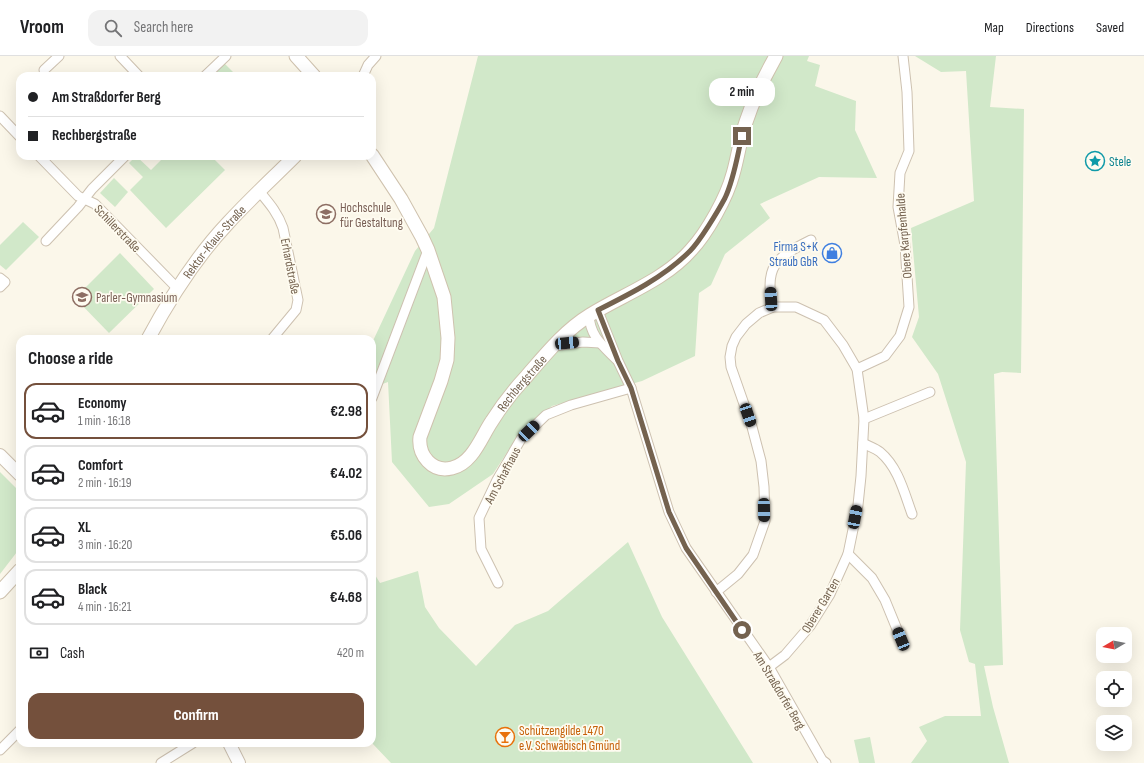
<!DOCTYPE html>
<html lang="en">
<head>
<meta charset="utf-8">
<style>
  body { margin:0; font-family:"Sofia Sans Condensed",sans-serif; background:#f2f2f2; color:#202124; height:100vh; display:flex; flex-direction:column; font-size:15px; white-space:nowrap }
  * { box-sizing:border-box; margin:0 }
  p { font-size:13px; color:#757577 }
  .icon { flex:none; width:22px; height:22px; fill:none; stroke:currentColor; stroke-width:2; stroke-linecap:round; stroke-linejoin:round }
  .map { position:relative; flex:1; overflow:hidden }
  .side { position:absolute; left:16px; top:279px; width:360px; height:412px; display:flex; flex-direction:column; background:#fff; border-radius:12px; box-shadow:0 4px 16px #0002 }
  .side>* { flex:none }
  .guide { position:absolute; left:16px; top:16px; width:360px; height:88px; border-radius:12px; box-shadow:0 4px 16px #0002; display:grid; align-content:center; height:88px; padding:0 12px; background:#fff }
  .needle { width:26px; rotate:260deg }
  .tools { position:absolute; left:1096px; top:571px; display:grid; gap:8px }
  .tools a { display:grid; place-items:center; width:36px; height:36px; border-radius:8px; background:#fff; box-shadow:0 4px 16px #0002; font-size:20px }
  .end { position:absolute; width:18px; height:18px; margin:-9px; border:5px solid #74624f; background:#fff; box-shadow:0 0 0 2px #fff }
  .from { border-radius:50% }
  .bubble { position:absolute; height:28px; border-radius:12px; background:#fff; box-shadow:0 4px 16px #0002; font-size:13px; font-weight:700; line-height:28px; text-align:center }
  .car { position:absolute; width:12px; height:24px; margin:-12px -6px; border-radius:5px; box-shadow:0 0 3px 1px #0007; background:linear-gradient(#222 24%,#8ab4d8 0 40%,#222 0 76%,#8ab4d8 0 86%,#222 0) }
  .guide b { display:flex; align-items:center; gap:14px; height:38px; font-size:15px }
  .guide b+b { border-top:1px solid #e0e0e0 }
  .guide i { width:10px; height:10px; background:#202124 }
  ul { padding:0; list-style:none }
  li { display:flex; align-items:center; gap:12px; height:56px; margin:0 8px 6px; padding:0 4px; border:2px solid #e0e0e0; border-radius:12px }
  li div { flex:1 }
  li b { display:block; font-size:15px }
  li em { font-style:normal; font-weight:700 }
  li.active { border-color:#74503c }
  li>.icon { width:36px; height:36px; stroke-width:1.5 }
  h2 { padding:0 12px; font-size:18px; line-height:48px }
  .pay { display:flex; align-items:center; gap:10px; height:44px; padding:0 12px; font-size:15px }
  .pay p { margin-inline-start:auto }
  .action { display:flex; gap:8px; margin-top:auto; padding:8px 12px }
  .action a { flex:1; height:46px; border-radius:12px; background:#74503c; color:#fff; font-size:16px; font-weight:700; line-height:46px; text-align:center }
  header { display:flex; align-items:center; gap:24px; box-sizing:border-box; height:56px; padding:0 20px; background:#fff; border-bottom:1px solid #e0e0e0 }
  header strong { font-size:19px }
  nav { display:flex; gap:22px; margin-inline-start:auto; font-size:14px }
  .search { width:280px; height:36px; background:#f2f2f2; display:flex; align-items:center; gap:10px; box-sizing:border-box; padding:0 14px; border-radius:12px; color:#757577; font-size:15px }
  .map>svg:first-child { display:block }
</style>
</head>
<body>
<header>
<strong>Vroom</strong>
<div class="search"><svg class="icon" aria-label="search" viewBox="0 0 24 24"><circle cx="10" cy="10" r="6"/><path d="M15 15l6 6"/></svg>Search here</div>
<nav><a>Map</a><a>Directions</a><a>Saved</a></nav>
</header>
<div class="map">
<svg width="1144" height="707" viewBox="0 0 1144 707">
  <rect width="100%" height="100%" fill="#fbf7ea"/>
  <g fill="#d1e8c9">
    <polygon points="478,0 809,0 807,5 820,9 815,30 856,45 855,74 877,122 819,121 760,148 770,162 725,198 711,229 699,237 695,300 642,325 552,350 519,378 493,418 449,448 429,451 392,406 388,326 374,331 372,333 372,287 415,195 434,172"/>
    <polygon points="915,0 996,0 990,51 1024,53 1021,317 1002,316 994,318 1003,609 984,610 993,651 1009,707 911,707 927,685 919,671 945,660 981,660 975,608 969,606 960,574 966,406 938,318 912,281 919,261 911,172 974,145 966,15 941,16"/>
    <polygon points="224,7 237,20 211,20"/>
    <polygon points="136,100 151,114 164,101 163,100 211,100 225,114 166,172 130,134 143,121 129,107"/>
    <polygon points="114,122 128,136 115,151 100,137"/>
    <polygon points="23,166 39,181 6,214 0,209 0,189"/>
    <polygon points="120,197 154,233 109,277 75,242"/>
    <polygon points="0,416 20,436 20,492 0,518"/>
    <polygon points="628,486 662,561 753,707 391,707 372,687 372,514 380,527 418,515 425,551 439,572 476,610 515,569 548,555"/>
    <polygon points="870,681 875,707 859,707 854,684"/>
  </g>
  <g fill="none" stroke-linecap="round" stroke-linejoin="round">
    <g stroke="#cdc1b0" stroke-width="11">
      <g id="minor">
        <polyline points="120,0 139,20"/>
        <polyline points="44,14 59,0"/>
        <polyline points="205,20 226,0"/>
        <polyline points="363,20 368,9 376,0"/>
        <polyline points="0,60 20,81"/>
        <polyline points="39,100 78,140 95,148 177,232"/>
        <path d="M259,135C269,147 278,157 283,172L298,244L296,254L272,283"/>
        <polyline points="46,185 78,151 92,133 125,100"/>
        <polyline points="0,222 5,226 0,231"/>
        <path d="M773,251C763,210 777,201 811,184"/>
        <polyline points="598,255 618,305 631,332 669,456 686,492 769,611 822,704 826,707"/>
        <path d="M589,259C590,280 602,289 616,303"/>
        <polyline points="553,290 583,286 600,287"/>
        <polyline points="857,313 885,300 900,280 909,251 905,189 898,151 900,117 909,95 907,36 903,0"/>
        <polyline points="372,342 428,194"/>
        <polyline points="864,363 930,336"/>
        <path d="M863,387C868,390 875,392 880,396C898,411 904,436 912,458"/>
        <polyline points="848,498 872,522 885,544 901,583"/>
        <polyline points="498,527 481,493 479,462 497,424 521,383 546,359 571,349 631,332"/>
        <polyline points="716,536 738,518 753,499 765,465 764,431 761,405 752,371 731,311 730,301 732,290 736,281 746,268 759,257 773,251 796,251 824,264 843,289 857,313 864,363 861,420 858,449 848,498 830,538 810,570 785,599 769,611"/>
        <polyline points="0,694 20,674"/>
        <polyline points="161,707 193,687"/>
      </g>
    </g>
    <g stroke="#cdc1b0" stroke-width="14">
      <g id="tertiary">
        <polyline points="0,399 20,419"/>
        <polyline points="229,687 239,707"/>
      </g>
    </g>
    <g stroke="#cfc2ae" stroke-width="15">
      <g id="secondary">
        <polyline points="296,0 314,20"/>
        <path id="s1" d="M372,99L401,143L422,181L428,194L444,241L448,282L447,304L441,325L420,381C418,399 432,417 452,412C473,407 481,381 492,365C502,349 513,335 525,322C545,299 564,275 590,259C622,239 665,224 691,194C707,177 727,141 733,118C738,101 740,83 746,66C754,42 764,21 776,0"/>
        <path id="s2" d="M148,283C170,242 196,201 228,167C249,144 273,122 295,100"/>
        <polyline points="0,536 20,514"/>
      </g>
    </g>
    <use href="#minor" stroke="#fff" stroke-width="9"/>
    <use href="#tertiary" stroke="#fff" stroke-width="12"/>
    <use href="#secondary" stroke="#fff" stroke-width="13"/>
  </g>
  <g fill="none" stroke-linecap="round" stroke-linejoin="round">
    <path stroke="#74624f" stroke-width="5" d="M742,80C737,101 734,123 725,142C718,155 700,185 690,195C664,221 630,238 598,254L618,305L631,332L669,456L686,492L742,574"/>
  </g>
  <defs>
    <g id="sight-ring" transform="scale(1)"><circle r="9.5" fill="#fefbf0" stroke="#0f9aa8" stroke-width="1.5"/><path d="M0-6L1.8-2.2L6-1.7L2.9 1.2L3.7 5.4L0 3.3L-3.7 5.4L-2.9 1.2L-6-1.7L-1.8-2.2Z" fill="#0f9aa8"/></g>
    <g id="university-ring" transform="scale(1)"><circle r="9.5" fill="#fefbf0" stroke="#8d6e63" stroke-width="1.5"/><path d="M0-5L7-2L0 1L-7-2ZM-4 1L0 2.5L4 1V4Q0 6-4 4Z" fill="#8d6e63"/></g>
    <g id="shop-ring" transform="scale(1)"><circle r="9.5" fill="#fefbf0" stroke="#3f7fe0" stroke-width="1.5"/><path d="M-5-2.5h2.3a2.7 3.5 0 0 1 5.4 0H5L5.5 6h-11ZM-1.5-2.5h3a1.5 2.3 0 0 0-3 0Z" fill="#3f7fe0"/></g>
    <g id="school-ring" transform="scale(1)"><circle r="9.5" fill="#fefbf0" stroke="#8d6e63" stroke-width="1.5"/><path d="M0-5L7-2L0 1L-7-2ZM-4 1L0 2.5L4 1V4Q0 6-4 4Z" fill="#8d6e63"/></g>
    <g id="bar-ring" transform="scale(1)"><circle r="9.5" fill="#fefbf0" stroke="#e8710a" stroke-width="1.5"/><path d="M-6-5H6L.8 .8V4.5H3.5V6h-7V4.5H-.8V.8Z" fill="#e8710a"/></g>
  </defs>
  <g fill-rule="evenodd">
    <use href="#sight-ring" x="1095" y="105"/>
    <use href="#university-ring" x="326" y="158"/>
    <use href="#shop-ring" x="832" y="197"/>
    <use href="#school-ring" x="82" y="241"/>
    <use href="#bar-ring" x="505" y="681"/>
  </g>
  <g text-anchor="middle" stroke-width="3.5" stroke-linejoin="round" paint-order="stroke">
    <g font-size="13" fill="#0d838f" stroke="#fefbf0" text-anchor="start">
      <text x="1109" y="110">Stele</text>
    </g>
    <g font-size="13" fill="#785e54" stroke="#fefbf0" text-anchor="start">
      <text x="340" y="156">Hochschule<tspan x="340" dy="15">für Gestaltung</tspan></text>
      <text x="96" y="246">Parler-Gymnasium</text>
    </g>
    <g font-size="13" fill="#74624f" stroke="#fefbf0">
      <text transform="translate(118 172) rotate(46)" y="5">Schillerstraße</text>
      <text transform="translate(903 180) rotate(-95)" y="5">Obere Karpfenhalde</text>
      <text dy="5" stroke="none"><textPath href="#s2" startOffset="118">Rektor-Klaus-Straße</textPath></text>
      <text transform="translate(291 210) rotate(79)" y="5">Erhardstraße</text>
      <text dy="5" stroke="none"><textPath href="#s1" startOffset="469">Rechbergstraße</textPath></text>
      <text transform="translate(502 419) rotate(-62)" y="5">Am Schafhaus</text>
      <text transform="translate(820 549) rotate(-59)" y="5">Oberer Garten</text>
      <text transform="translate(780 634) rotate(59)" y="5">Am Straßdorfer Berg</text>
    </g>
    <g font-size="13" fill="#366cbe" stroke="#fefbf0" text-anchor="end">
      <text x="818" y="195">Firma S+K<tspan x="818" dy="15">Straub GbR</tspan></text>
    </g>
    <g font-size="13" fill="#c56008" stroke="#fefbf0" text-anchor="start">
      <text x="519" y="679">Schützengilde 1470<tspan x="519" dy="15">e.V. Schwäbisch Gmünd</tspan></text>
    </g>
  </g>
</svg>
<div class="tools">
<a><svg class="needle" viewBox="-14 -14 28 28"><path d="M0-13l5 13h-10z" fill="#e53935"/><path d="M0 13l5-13h-10z" fill="#757577"/></svg></a>
<a><svg class="icon" aria-label="locate" viewBox="0 0 24 24"><circle cx="12" cy="12" r="6"/><path d="M12 2v4M12 18v4M2 12h4M18 12h4"/></svg></a>
<a><svg class="icon" aria-label="layers" viewBox="0 0 24 24"><path d="M12 4l9 5-9 5-9-5zM3 14l9 5 9-5"/></svg></a>
</div>
<i class="end from" style="left:742px;top:574px"></i>
<i class="end" style="left:742px;top:80px"></i>
<div class="bubble" style="left:709px;top:22px;width:66px">2 min</div>
<i class="car" style="left:771px;top:243px;rotate:357deg"></i>
<i class="car" style="left:567px;top:287px;rotate:85deg"></i>
<i class="car" style="left:748px;top:359px;rotate:161deg"></i>
<i class="car" style="left:529px;top:375px;rotate:46deg"></i>
<i class="car" style="left:764px;top:454px;rotate:179deg"></i>
<i class="car" style="left:855px;top:461px;rotate:11deg"></i>
<i class="car" style="left:901px;top:583px;rotate:338deg"></i>
<div class="guide">
<b><i class="from"></i>Am Straßdorfer Berg</b>
<b><i></i>Rechbergstraße</b>
</div>
<section class="side">
<h2>Choose a ride</h2>
<ul>
<li class="active"><svg class="icon" aria-label="car" viewBox="0 0 24 24"><path d="M5 17H2v-5l4-1 3-4h7l3 4 3 1v5h-3M9 17h6M6 11h13"/><circle cx="7" cy="17" r="2"/><circle cx="17" cy="17" r="2"/></svg><div><b>Economy</b><p>1 min · 16:18</p></div><em>€2.98</em></li>
<li><svg class="icon" aria-label="car" viewBox="0 0 24 24"><path d="M5 17H2v-5l4-1 3-4h7l3 4 3 1v5h-3M9 17h6M6 11h13"/><circle cx="7" cy="17" r="2"/><circle cx="17" cy="17" r="2"/></svg><div><b>Comfort</b><p>2 min · 16:19</p></div><em>€4.02</em></li>
<li><svg class="icon" aria-label="car" viewBox="0 0 24 24"><path d="M5 17H2v-5l4-1 3-4h7l3 4 3 1v5h-3M9 17h6M6 11h13"/><circle cx="7" cy="17" r="2"/><circle cx="17" cy="17" r="2"/></svg><div><b>XL</b><p>3 min · 16:20</p></div><em>€5.06</em></li>
<li><svg class="icon" aria-label="car" viewBox="0 0 24 24"><path d="M5 17H2v-5l4-1 3-4h7l3 4 3 1v5h-3M9 17h6M6 11h13"/><circle cx="7" cy="17" r="2"/><circle cx="17" cy="17" r="2"/></svg><div><b>Black</b><p>4 min · 16:21</p></div><em>€4.68</em></li>
</ul>
<div class="pay"><svg class="icon" aria-label="cash" viewBox="0 0 24 24"><path d="M3 7h18v10H3z"/><circle cx="12" cy="12" r="2"/></svg>Cash<p>420 m</p></div>
<div class="action"><a>Confirm</a></div>
</section>
</div>
</body>
</html>
